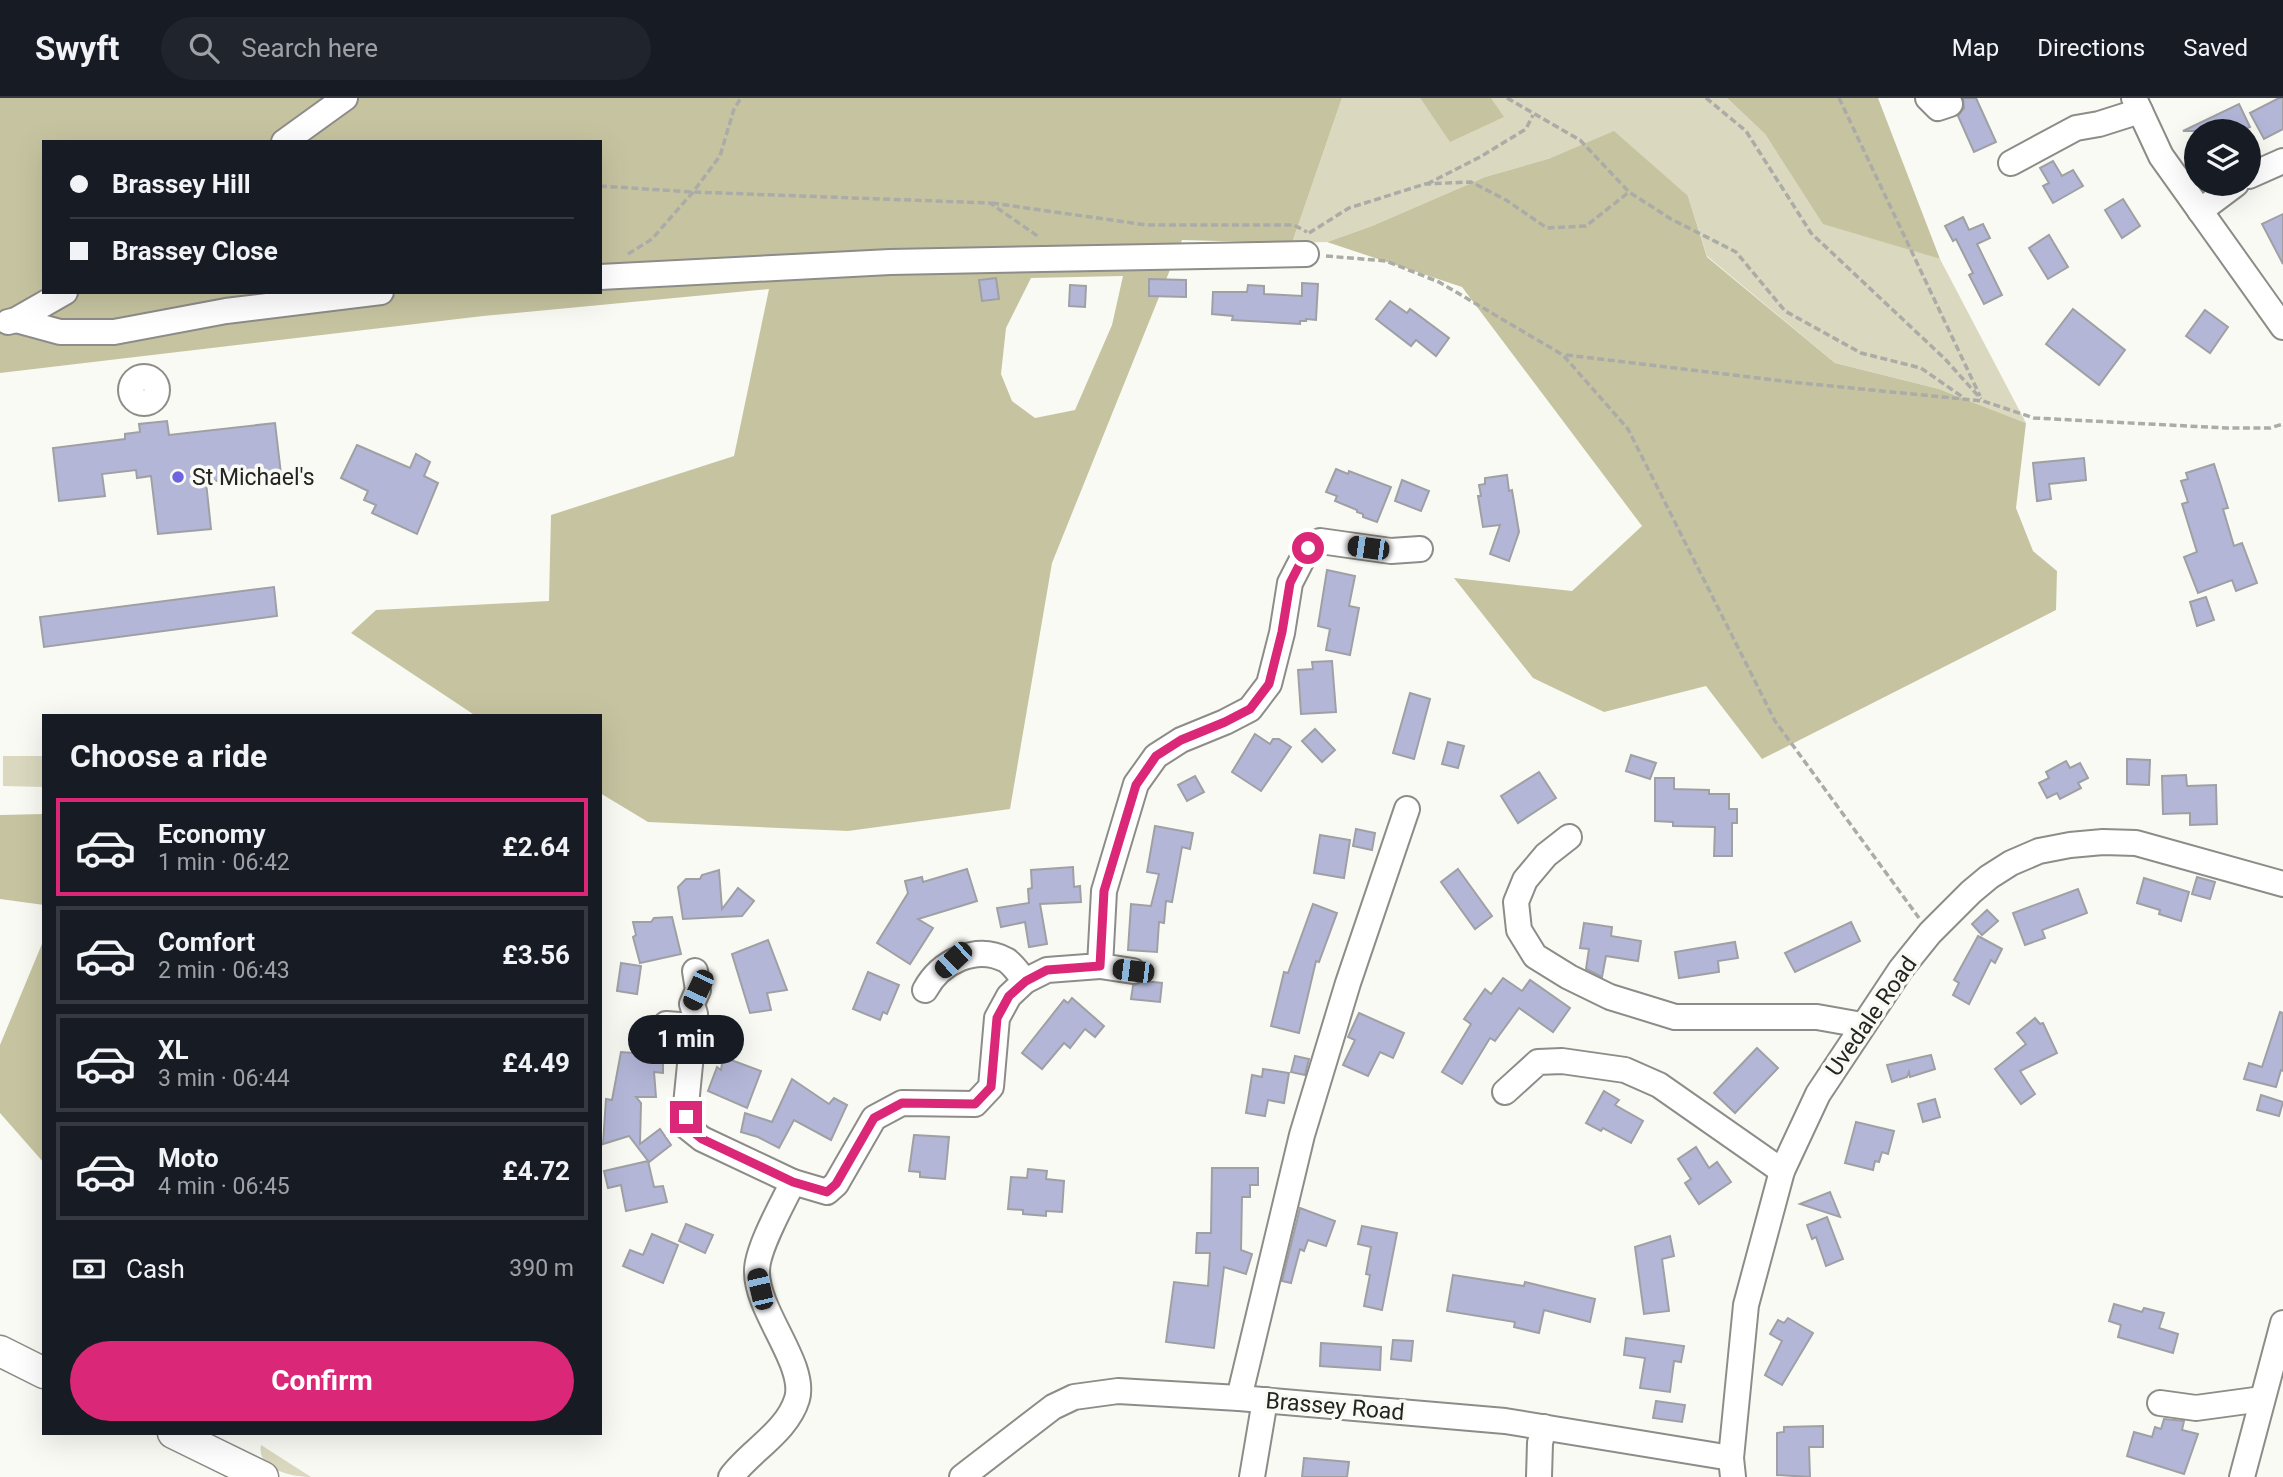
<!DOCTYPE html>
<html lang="en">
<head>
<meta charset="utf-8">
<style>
  body { margin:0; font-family:Roboto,sans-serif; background:#20242c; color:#f1f3f6; height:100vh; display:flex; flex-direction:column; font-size:26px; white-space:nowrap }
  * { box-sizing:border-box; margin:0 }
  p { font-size:23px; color:#9ea1a6 }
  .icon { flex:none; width:38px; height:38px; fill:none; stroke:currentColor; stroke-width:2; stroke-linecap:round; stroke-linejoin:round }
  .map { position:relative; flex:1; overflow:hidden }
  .panel { position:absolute; left:42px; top:616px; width:560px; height:721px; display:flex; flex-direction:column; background:#171b24; border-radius:0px; box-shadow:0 7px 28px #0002 }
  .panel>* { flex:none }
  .guide { position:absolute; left:42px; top:42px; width:560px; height:154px; border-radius:0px; box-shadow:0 7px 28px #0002; display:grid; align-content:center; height:154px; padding:0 28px; background:#171b24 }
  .tools { position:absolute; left:2184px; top:21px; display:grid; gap:14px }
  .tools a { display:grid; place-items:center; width:77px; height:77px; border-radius:50%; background:#171b24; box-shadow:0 7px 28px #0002; font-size:35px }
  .end { position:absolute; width:32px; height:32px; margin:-16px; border:9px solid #db2777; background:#fff; box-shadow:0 0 0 4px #fff }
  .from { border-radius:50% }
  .bubble { position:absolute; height:49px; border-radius:24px; background:#171b24; box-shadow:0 7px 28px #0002; font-size:23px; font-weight:700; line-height:49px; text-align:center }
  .car { position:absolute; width:21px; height:42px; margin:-21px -10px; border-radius:9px; box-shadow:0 0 5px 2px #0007; background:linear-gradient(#222 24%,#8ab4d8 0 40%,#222 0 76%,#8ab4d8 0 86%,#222 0) }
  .guide b { display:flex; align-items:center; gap:24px; height:66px; font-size:26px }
  .guide b+b { border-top:2px solid #363941 }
  .guide i { width:18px; height:18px; background:#f1f3f6 }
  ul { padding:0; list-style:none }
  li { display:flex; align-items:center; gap:21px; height:98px; margin:0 14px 10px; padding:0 14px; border:4px solid #363941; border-radius:0px }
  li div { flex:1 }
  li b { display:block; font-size:26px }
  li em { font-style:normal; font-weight:700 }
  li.active { border-color:#db2777 }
  li>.icon { width:63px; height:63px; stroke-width:1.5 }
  h2 { padding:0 28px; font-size:32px; line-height:84px }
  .pay { display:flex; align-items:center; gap:18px; height:77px; padding:0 28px; font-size:26px }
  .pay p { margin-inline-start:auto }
  .primary-button { display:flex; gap:14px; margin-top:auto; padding:14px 28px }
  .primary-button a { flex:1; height:80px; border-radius:42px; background:#db2777; color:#fff; font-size:28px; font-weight:700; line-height:80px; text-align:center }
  header { display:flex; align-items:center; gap:42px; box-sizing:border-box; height:98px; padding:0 35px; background:#171b24; border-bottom:2px solid #363941 }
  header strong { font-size:33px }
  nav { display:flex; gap:38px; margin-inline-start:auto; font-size:24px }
  .search { width:490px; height:63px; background:#20242c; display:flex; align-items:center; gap:18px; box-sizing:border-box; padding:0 24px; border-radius:38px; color:#9ea1a6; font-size:26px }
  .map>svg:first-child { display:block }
</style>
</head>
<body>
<header>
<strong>Swyft</strong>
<div class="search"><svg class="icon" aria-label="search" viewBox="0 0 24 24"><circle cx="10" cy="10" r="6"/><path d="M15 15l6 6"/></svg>Search here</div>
<nav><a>Map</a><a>Directions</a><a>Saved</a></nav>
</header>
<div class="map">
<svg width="2283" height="1379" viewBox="0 0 2283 1379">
  <rect width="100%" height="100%" fill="#fafaf5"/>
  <g fill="#dad8be">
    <polygon points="1342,0 1420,0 1450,43 1503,19 1491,0 1727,0 1765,36 1823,125 1940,161 2026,325 1939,291 1835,265 1707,158 1688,98 1551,60 1485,79 1372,128 1327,144 1292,145"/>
    <polygon points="3,658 44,658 44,689 3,688"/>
    <path d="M261,1347L311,1379C292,1379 256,1371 261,1347Z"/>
  </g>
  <g fill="#c6c4a0" fill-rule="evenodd">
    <path d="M0,0H1342L1292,145L1182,142L1052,465L1010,711L848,733L648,724L600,695V618H476L351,535L376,512L549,503L551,417L734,358L769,191L483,218L0,275ZM44,44H600V194H44ZM1123,178L1112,227L1075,312L1035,320L1012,303L1001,276L1006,230L1031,180Z"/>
    <polygon points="1420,0 1491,0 1504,19 1450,44"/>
    <polygon points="1727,0 1878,0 1940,161 1823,126 1765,36"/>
    <polygon points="1614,33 1688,98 1707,159 1835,265 1939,291 2026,325 2016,410 2033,453 2057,473 2056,512 1762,661 1706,588 1604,614 1533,580 1454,480 1572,493 1642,428 1462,189 1327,144 1372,128 1485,79 1551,60"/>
    <polygon points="44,716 44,807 0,801 0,717"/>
    <polygon points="44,841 44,1065 0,1015 0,947"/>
  </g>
  <g fill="#b4b6d8" stroke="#9fa0a4" stroke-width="2">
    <polygon points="1963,0 1976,0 1996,44 1974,54 1958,18 1964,10"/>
    <polygon points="2279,0 2283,0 2283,31 2264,41 2250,15"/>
    <polygon points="2239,6 2250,29 2241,33 2183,33"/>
    <polygon points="2053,63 2062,78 2073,72 2083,88 2053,105 2043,88 2049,85 2040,70"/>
    <polygon points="2123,101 2140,128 2122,140 2105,112"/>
    <polygon points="2283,116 2283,166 2262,126"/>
    <polygon points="1963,119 1969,132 1983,126 1990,140 1977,146 2002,197 1984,206 1969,177 1973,175 1956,141 1953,143 1945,128"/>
    <polygon points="2049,137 2068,169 2048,181 2029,150"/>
    <polygon points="996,180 999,201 982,203 979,182"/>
    <polygon points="1149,181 1186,182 1186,199 1149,198"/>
    <polygon points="1302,185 1318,186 1316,222 1306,221 1306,223 1300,223 1300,226 1232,222 1233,218 1212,216 1213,194 1247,194 1248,187 1264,188 1264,196 1302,198"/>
    <polygon points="1070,187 1086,188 1085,209 1069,208"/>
    <polygon points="1390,203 1407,215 1410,211 1449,240 1436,258 1416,242 1411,248 1376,221"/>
    <polygon points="2073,211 2125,252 2099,287 2046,246"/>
    <polygon points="2205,212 2228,229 2210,255 2186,238"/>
    <polygon points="167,323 169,337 275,325 281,376 206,384 211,431 158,436 151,378 137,380 136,372 102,376 105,398 59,403 53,350 125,341 125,336 140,334 139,326"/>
    <polygon points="357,347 410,370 416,356 430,364 424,378 438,385 417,436 372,415 376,407 364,402 368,393 341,380"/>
    <polygon points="2084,360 2086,382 2049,386 2051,401 2037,403 2033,365"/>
    <polygon points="2214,366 2228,410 2223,411 2234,448 2242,445 2257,485 2236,493 2232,482 2198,495 2184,459 2197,454 2182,406 2188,404 2181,383 2188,381 2186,375"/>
    <polygon points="1336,371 1348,376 1349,373 1391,389 1377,424 1363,419 1363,416 1357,414 1357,412 1335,403 1337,398 1326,394"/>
    <polygon points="1507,377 1509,393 1512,392 1519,434 1509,463 1490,456 1500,427 1483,429 1478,398 1481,398 1479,387 1485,386 1485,380"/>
    <polygon points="1402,382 1429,393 1421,413 1395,403"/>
    <polygon points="1327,472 1355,478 1349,508 1359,510 1350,557 1326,552 1330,531 1318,528"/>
    <polygon points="274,489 277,518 44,549 40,519"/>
    <polygon points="2206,499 2214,522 2197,528 2190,504"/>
    <polygon points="1332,563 1336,614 1301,616 1298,572 1313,571 1312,564"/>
    <polygon points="1410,595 1430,601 1414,661 1393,655"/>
    <polygon points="1315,631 1335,652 1322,664 1302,643"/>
    <polygon points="1255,636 1270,646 1273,641 1279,641 1291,649 1261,693 1232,674"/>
    <polygon points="1448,644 1464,648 1458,670 1442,666"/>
    <polygon points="1631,657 1656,665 1650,681 1626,673"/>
    <polygon points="2127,661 2150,662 2149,687 2127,686"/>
    <polygon points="2066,663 2070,670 2080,665 2088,680 2078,685 2081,690 2060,701 2057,695 2047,700 2039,685 2049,680 2046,674"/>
    <polygon points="1539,674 1556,700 1518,725 1501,698"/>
    <polygon points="2186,677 2187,688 2216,687 2217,726 2190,727 2190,715 2163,716 2162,678"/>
    <polygon points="1195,678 1204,694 1187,703 1178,687"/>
    <polygon points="1655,680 1674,680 1674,691 1709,692 1709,696 1729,696 1729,711 1737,711 1737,725 1732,725 1732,758 1714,758 1715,729 1673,728 1673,724 1655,723"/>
    <polygon points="1155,728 1193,735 1190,751 1182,749 1172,804 1166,803 1164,825 1159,824 1157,854 1128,852 1131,806 1151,808 1159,776 1147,774"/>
    <polygon points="1356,731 1375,735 1372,752 1353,748"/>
    <polygon points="1320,737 1350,742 1344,780 1314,775"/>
    <polygon points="1073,769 1074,789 1080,788 1081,804 1040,806 1047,846 1029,849 1025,824 1001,829 997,810 1029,805 1028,791 1032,790 1031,772"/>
    <polygon points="967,771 977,803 918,821 933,830 910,866 877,845 908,795 905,783 922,779 923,784"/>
    <polygon points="1458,771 1492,818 1475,831 1441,784"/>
    <polygon points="719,772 722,811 738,790 754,803 742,818 683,821 678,789 686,781 700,781 702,777"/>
    <polygon points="2197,779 2215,784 2210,801 2192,796"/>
    <polygon points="2144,780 2189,794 2181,823 2159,816 2160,812 2137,805"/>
    <polygon points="2078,791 2087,815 2042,832 2045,840 2025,847 2013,815"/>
    <polygon points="1313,806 1337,815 1319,864 1316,863 1299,935 1271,928 1284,874 1288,875"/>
    <polygon points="1987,812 1998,823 1982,837 1972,826"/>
    <polygon points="672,819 681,856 640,865 633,839 636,837 633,824 651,824 654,820"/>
    <polygon points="1851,824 1860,843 1795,874 1785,855"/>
    <polygon points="1584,825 1612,829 1611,838 1641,843 1638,863 1606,858 1602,879 1586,871 1589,851 1580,850"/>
    <polygon points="1978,838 2002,851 1995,865 1991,862 1969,906 1953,897 1959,885 1954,882"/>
    <polygon points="768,842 787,892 767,895 771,912 750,915 732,856"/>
    <polygon points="1735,844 1738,860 1718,863 1719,874 1679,880 1675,854"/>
    <polygon points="621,865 641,868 637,896 617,893"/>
    <polygon points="868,874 899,887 887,916 883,914 880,922 853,911"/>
    <polygon points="1503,880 1522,893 1530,882 1570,910 1553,934 1519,910 1495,943 1490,940 1462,986 1442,974 1471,926 1464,921 1485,891 1491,896"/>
    <polygon points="1144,883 1162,885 1160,904 1131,901 1133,888"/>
    <polygon points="1072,900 1104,928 1095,939 1085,931 1070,950 1064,945 1042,971 1022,955 1064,902 1068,905"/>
    <polygon points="2280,914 2283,915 2283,973 2281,972 2276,989 2244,981 2249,965 2262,969"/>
    <polygon points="1359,915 1404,935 1393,960 1380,954 1368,978 1343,967 1355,942 1348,939"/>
    <polygon points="2035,920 2040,926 2043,925 2057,955 2020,973 2035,996 2021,1006 1995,971 2026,946 2017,935"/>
    <polygon points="649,944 663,946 663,975 654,974 656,999 636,999 641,1005 640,1046 660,1031 671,1047 649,1064 629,1038 603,1046 606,1001 612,1002 621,954 648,956"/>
    <polygon points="1757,950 1778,970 1735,1015 1714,995"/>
    <polygon points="1931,957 1935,971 1910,979 1909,974 1907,979 1892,984 1887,967"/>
    <polygon points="1295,958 1309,961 1305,977 1291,974"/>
    <polygon points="723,959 761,973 747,1010 708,993 717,969 721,972"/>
    <polygon points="1263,971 1289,975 1284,1005 1268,1002 1265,1018 1246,1015 1252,977 1262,979"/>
    <polygon points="792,981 829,1006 834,1000 847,1007 831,1042 794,1022 779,1050 758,1039 741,1034 745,1015 772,1024"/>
    <polygon points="1604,993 1619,1002 1615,1007 1643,1023 1631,1045 1603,1030 1601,1033 1586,1025"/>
    <polygon points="2261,997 2283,1004 2279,1018 2257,1012"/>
    <polygon points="1935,1001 1940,1019 1923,1024 1918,1006"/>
    <polygon points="1856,1024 1894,1033 1888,1056 1882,1054 1879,1064 1875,1063 1873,1072 1845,1065"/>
    <polygon points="914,1037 949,1039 945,1081 920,1079 920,1074 909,1073"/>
    <polygon points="1696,1049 1709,1070 1717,1064 1731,1084 1699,1106 1685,1085 1691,1081 1678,1061"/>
    <polygon points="648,1063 654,1089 663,1088 667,1104 626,1113 621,1087 608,1090 604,1073"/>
    <polygon points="1212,1070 1258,1070 1258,1087 1250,1087 1250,1099 1242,1099 1241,1152 1252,1156 1246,1176 1224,1169 1214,1250 1166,1244 1174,1184 1208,1188 1210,1155 1196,1155 1197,1135 1211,1135"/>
    <polygon points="1028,1071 1047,1073 1046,1081 1064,1083 1062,1114 1046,1113 1046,1118 1023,1116 1023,1112 1008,1111 1011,1079 1027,1080"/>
    <polygon points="1830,1094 1840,1119 1800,1106"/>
    <polygon points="1300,1110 1335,1123 1326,1148 1308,1142 1304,1153 1300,1151 1291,1185 1282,1183"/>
    <polygon points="1827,1119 1843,1161 1826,1168 1816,1139 1812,1141 1807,1127"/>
    <polygon points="686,1126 713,1137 705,1155 679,1143"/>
    <polygon points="1362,1128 1397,1135 1382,1212 1364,1208 1370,1177 1366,1176 1371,1149 1358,1146"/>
    <polygon points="652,1136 678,1147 663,1185 623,1168 630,1152 643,1157"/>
    <polygon points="1670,1138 1674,1158 1662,1161 1669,1213 1644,1216 1635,1149"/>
    <polygon points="1453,1177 1524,1188 1525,1184 1595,1201 1590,1224 1544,1212 1539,1235 1514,1229 1515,1224 1447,1213"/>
    <polygon points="2114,1206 2142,1214 2144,1210 2164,1215 2159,1230 2178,1236 2173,1255 2118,1239 2121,1227 2109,1223"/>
    <polygon points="1788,1220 1813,1235 1782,1287 1765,1277 1782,1243 1770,1236 1778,1222 1784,1225"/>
    <polygon points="1626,1240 1684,1248 1681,1264 1674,1263 1670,1294 1640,1290 1645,1260 1624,1257"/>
    <polygon points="1393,1242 1413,1243 1411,1263 1391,1261"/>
    <polygon points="1321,1245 1381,1249 1380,1272 1320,1268"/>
    <polygon points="1656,1303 1685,1307 1682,1324 1653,1320"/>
    <polygon points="2164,1321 2184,1323 2182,1332 2198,1336 2184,1376 2127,1358 2134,1334 2152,1339 2155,1329 2161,1331"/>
    <polygon points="1823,1328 1823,1349 1809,1349 1810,1379 1777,1377 1777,1335 1784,1334 1784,1329"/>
    <polygon points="1304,1360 1349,1364 1347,1379 1302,1379"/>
  </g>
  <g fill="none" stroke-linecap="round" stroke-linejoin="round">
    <g stroke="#8d8c88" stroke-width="28">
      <g id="minor">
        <polyline points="1928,0 1938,10 1950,6"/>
        <polyline points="2134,0 2161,58 2283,229"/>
        <polyline points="284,44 345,0"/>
        <polyline points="2011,65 2076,30 2099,26 2140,13"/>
        <polyline points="2249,78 2283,63"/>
        <polyline points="2200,113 2236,86"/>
        <polyline points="600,179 890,164 1306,156"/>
        <polyline points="16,222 60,234 114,234 226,213 381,194"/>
        <polyline points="8,224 16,222 65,194"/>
        <circle cx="144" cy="292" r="13"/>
        <polyline points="1569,739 1546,757 1525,782 1516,804 1519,832 1535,858 1569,879 1610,899 1675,919 1817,919 1862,927"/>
        <polyline points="1100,868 1133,873"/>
        <polyline points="695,873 698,892 692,906 695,916 686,1007 687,1029 702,1041 793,1084"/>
        <path d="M925,892C940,864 976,846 1006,862C1013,866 1020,877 1025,883"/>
        <polyline points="666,926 693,928"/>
        <polyline points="1505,994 1538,964 1562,963 1625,972 1659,987 1782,1073"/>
        <polyline points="1239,1300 1302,1037 1348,885 1407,711"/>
        <polyline points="2160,1305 2196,1310 2262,1301"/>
        <path d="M731,1379C750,1353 787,1334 797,1301C807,1267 757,1214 757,1174C756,1152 783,1105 793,1084L827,1094L836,1086L874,1020L902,1005L975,1006L991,989L997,920L1009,898L1025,883L1047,872L1100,868L1104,793L1136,686L1156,658L1181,642L1225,624L1250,611L1269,586L1282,535L1290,485L1308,450L1320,443L1391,453L1420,451"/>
        <polyline points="962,1379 1053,1309 1074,1299 1118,1293 1239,1300 1505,1323 1731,1360"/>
        <polyline points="1252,1379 1265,1302"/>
        <polyline points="1539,1379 1540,1345 1544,1329"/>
        <polyline points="1733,1379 1731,1360 1746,1207 1782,1073 1818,996 1901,871 1930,835 1971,794 1989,779 2011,765 2039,753 2070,747 2103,744 2136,745 2283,786"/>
        <polyline points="2242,1379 2283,1225"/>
      </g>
    </g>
    <g stroke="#8d8c88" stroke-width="33">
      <g id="major">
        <polyline points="0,1253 44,1275"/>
        <polyline points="173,1335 263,1379"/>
      </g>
    </g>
    <g stroke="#ababa7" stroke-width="3.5" stroke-dasharray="7 3.5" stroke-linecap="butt">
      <polyline points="1507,0 1580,42 1629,94 1671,121 1736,154 1785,213 1861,255 1921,270 1964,300"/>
      <polyline points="1706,0 1746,33 1811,135 1945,261 1981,301"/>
      <polyline points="1839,0 1980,298"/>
      <polyline points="1427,86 1480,59 1526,31 1533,17"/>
      <polyline points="600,88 693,94 990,105 1039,139"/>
      <polyline points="992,105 1146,127 1294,127 1307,134"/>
      <polyline points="1309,135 1349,110 1425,86 1471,84 1506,102 1547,130 1586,128 1629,94"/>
      <polyline points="628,156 652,141 693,94 720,58 734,11 741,0"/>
      <polyline points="1326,158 1386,163 1439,184 1563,257 1628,331 1775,623 1919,820"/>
      <polyline points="1566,257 1791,284 1983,303 2034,320 2226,330 2270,330 2283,326"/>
    </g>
    <use href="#minor" stroke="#fff" stroke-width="24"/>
    <use href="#major" stroke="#fff" stroke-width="30"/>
  </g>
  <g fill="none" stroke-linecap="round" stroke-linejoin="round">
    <polyline stroke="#db2777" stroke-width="9" points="686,1019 687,1029 702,1041 793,1084 827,1094 836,1086 874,1020 902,1005 975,1006 991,989 997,920 1009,898 1026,883 1047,872 1100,868 1104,793 1136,687 1156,658 1181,642 1225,624 1250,611 1269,586 1282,534 1290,485 1308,450"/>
  </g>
  <circle fill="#6e64df" stroke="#fafaf5" stroke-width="2.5" cx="178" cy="379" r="7"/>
  <g text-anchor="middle" stroke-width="7" stroke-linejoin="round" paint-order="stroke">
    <g font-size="23" fill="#242422" stroke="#fafaf5" text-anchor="start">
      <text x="192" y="387">St Michael's</text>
    </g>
    <g font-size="23" fill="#242422" stroke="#fafaf5">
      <text transform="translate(1871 918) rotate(-55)" y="8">Uvedale Road</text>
      <text transform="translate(1335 1308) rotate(5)" y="8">Brassey Road</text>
    </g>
  </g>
</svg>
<div class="tools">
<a><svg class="icon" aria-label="layers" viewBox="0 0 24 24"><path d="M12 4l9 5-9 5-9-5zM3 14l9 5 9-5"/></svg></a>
</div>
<i class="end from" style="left:1308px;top:450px"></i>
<i class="end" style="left:686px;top:1019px"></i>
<div class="bubble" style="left:628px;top:917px;width:116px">1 min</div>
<i class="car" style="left:1368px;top:450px;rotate:278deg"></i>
<i class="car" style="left:953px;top:862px;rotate:227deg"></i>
<i class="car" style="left:1133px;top:873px;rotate:277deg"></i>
<i class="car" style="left:698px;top:892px;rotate:205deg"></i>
<i class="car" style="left:760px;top:1191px;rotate:347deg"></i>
<div class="guide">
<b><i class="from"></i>Brassey Hill</b>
<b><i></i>Brassey Close</b>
</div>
<section class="panel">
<h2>Choose a ride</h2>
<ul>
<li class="active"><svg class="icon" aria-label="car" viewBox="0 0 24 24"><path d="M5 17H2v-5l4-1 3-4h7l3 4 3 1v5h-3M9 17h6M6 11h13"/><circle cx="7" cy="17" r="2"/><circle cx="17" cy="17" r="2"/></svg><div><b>Economy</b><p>1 min · 06:42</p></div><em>£2.64</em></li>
<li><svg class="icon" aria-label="car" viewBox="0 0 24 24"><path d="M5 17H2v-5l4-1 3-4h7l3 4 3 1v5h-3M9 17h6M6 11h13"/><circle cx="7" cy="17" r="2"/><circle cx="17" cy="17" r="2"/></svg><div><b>Comfort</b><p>2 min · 06:43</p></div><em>£3.56</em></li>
<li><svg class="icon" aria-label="car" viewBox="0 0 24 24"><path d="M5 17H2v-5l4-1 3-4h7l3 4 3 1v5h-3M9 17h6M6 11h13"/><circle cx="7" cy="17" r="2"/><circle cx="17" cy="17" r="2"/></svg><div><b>XL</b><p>3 min · 06:44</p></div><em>£4.49</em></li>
<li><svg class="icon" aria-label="car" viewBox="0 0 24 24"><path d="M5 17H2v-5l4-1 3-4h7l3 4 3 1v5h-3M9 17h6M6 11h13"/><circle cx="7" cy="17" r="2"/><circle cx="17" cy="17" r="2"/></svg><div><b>Moto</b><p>4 min · 06:45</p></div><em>£4.72</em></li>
</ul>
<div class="pay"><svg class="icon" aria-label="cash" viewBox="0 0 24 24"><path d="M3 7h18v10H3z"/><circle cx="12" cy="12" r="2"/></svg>Cash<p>390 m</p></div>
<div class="primary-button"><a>Confirm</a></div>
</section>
</div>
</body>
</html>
